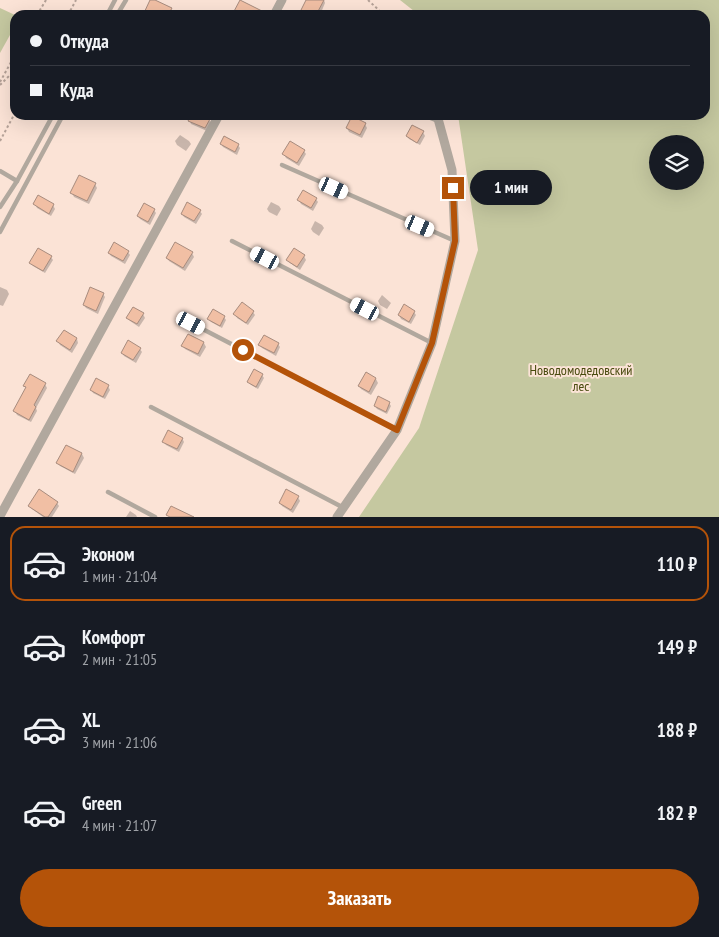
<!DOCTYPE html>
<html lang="ru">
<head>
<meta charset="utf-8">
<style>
  body { margin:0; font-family:"PT Sans Narrow",sans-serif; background:#242831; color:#f1f3f6; height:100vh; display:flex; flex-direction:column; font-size:19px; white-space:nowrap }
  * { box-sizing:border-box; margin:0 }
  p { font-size:16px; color:#9ea1a6 }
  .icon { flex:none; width:28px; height:28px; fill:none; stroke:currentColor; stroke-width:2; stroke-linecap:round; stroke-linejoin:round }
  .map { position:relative; height:517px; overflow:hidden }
  .sheet { display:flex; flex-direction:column; background:#171b24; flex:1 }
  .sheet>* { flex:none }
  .banner { position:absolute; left:10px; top:10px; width:700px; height:110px; border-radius:15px; box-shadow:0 5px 20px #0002; display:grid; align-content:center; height:110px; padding:0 20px; background:#171b24 }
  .fabs { position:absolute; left:649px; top:135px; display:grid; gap:10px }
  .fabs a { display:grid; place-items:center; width:55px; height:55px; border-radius:50%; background:#171b24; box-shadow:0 5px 20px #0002; font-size:25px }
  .end { position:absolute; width:22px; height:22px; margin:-11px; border:6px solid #b45309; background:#fff; box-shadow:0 0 0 2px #fff }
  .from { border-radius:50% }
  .bubble { position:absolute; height:35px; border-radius:18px; background:#171b24; box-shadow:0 5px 20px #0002; font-size:16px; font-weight:800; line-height:35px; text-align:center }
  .car { position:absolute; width:15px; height:30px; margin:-15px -8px; border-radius:6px; box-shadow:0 0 4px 1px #0007; background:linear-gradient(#fff 24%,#345 0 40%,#fff 0 76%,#345 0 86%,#fff 0) }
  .banner b { display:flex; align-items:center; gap:18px; height:48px; font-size:19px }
  .banner b+b { border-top:1px solid #363941 }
  .banner i { width:12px; height:12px; background:#f1f3f6 }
  ul { padding:9px 0 0; list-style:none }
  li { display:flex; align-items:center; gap:15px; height:75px; margin:0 10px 8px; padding:0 10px; border:2px solid transparent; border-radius:15px }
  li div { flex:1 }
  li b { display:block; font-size:19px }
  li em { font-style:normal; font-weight:800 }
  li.active { border-color:#b45309 }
  li>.icon { width:45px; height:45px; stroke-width:1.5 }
  .primary-button { display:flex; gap:10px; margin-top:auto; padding:10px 20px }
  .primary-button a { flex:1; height:58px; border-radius:30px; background:#b45309; color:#fff; font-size:20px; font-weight:800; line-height:58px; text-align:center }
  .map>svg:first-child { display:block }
</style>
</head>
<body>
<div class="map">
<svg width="719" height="517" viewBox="0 0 719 517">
  <rect width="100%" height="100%" fill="#fbe3d6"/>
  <g fill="#c5c8a0" fill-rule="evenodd">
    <path d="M400,0H719V517H359L419,428L478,250L458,115H705V15H419ZM658,144H695V181H658Z"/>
    <polygon points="0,8 15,15 15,26 0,53"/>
  </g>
  <g fill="#0003">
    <polygon points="151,0 171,9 173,12 172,15 146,15"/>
    <polygon points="307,0 324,0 325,3 320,15 304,14 302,10"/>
    <polygon points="192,115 199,115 209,120 211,123 207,131 191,124 190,121"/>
    <polygon points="365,124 367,128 362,138 349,132 347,128"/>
    <polygon points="423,132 425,136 420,145 409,139 407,136"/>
    <polygon points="180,135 189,141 191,144 186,151 177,145 175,141"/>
    <polygon points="221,144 238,145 240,148 237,155 223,147"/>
    <polygon points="304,151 306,154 299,166 286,158 284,154"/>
    <polygon points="95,184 97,188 89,204 74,197 72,193"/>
    <polygon points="316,199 318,202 313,211 301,204 299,200"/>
    <polygon points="271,202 279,206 281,209 277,216 269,212 267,209"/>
    <polygon points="35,204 53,205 55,209 51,216 37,208"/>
    <polygon points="154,210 156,213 150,225 140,219 138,216"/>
    <polygon points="200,211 202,214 196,224 184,217 182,214"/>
    <polygon points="315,221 322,225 324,228 319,236 313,232 311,229"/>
    <polygon points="128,252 130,255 125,264 111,256 109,253"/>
    <polygon points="192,253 194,257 185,271 169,261 167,258"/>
    <polygon points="304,256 306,260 300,270 290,263 288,260"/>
    <polygon points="51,257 53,260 45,273 33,266 31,263"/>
    <polygon points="0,287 7,290 9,294 3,306 0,305"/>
    <polygon points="103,294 105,297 98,314 86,308 84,305"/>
    <polygon points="382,295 391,303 387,309 380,305 378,301"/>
    <polygon points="253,312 255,315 248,325 237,318 235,314"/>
    <polygon points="414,312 416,315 411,324 401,319 399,315"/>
    <polygon points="143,314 145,318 139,327 130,321 128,318"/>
    <polygon points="224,317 226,320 222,328 211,322 209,319"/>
    <polygon points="64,332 77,339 78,343 72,353 60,345 58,341"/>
    <polygon points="188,335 204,343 206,347 200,357 185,349 183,346"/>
    <polygon points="278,344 280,347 276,356 262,348 260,345"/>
    <polygon points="140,349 142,352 136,363 124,356 122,353"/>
    <polygon points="366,374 376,379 378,383 371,395 361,389 359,386"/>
    <polygon points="262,375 264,378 258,389 251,385 249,382"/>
    <polygon points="45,384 47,388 36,408 37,411 31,422 17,415 15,411 26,388 25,386"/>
    <polygon points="108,386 110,390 105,399 93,393 91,389"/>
    <polygon points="389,403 391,406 387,414 377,409 375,406"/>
    <polygon points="182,438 184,442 179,452 166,445 164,442"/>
    <polygon points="67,446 82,454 84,458 75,474 60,466 58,463"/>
    <polygon points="298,497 300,501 293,513 282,506 280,503"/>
    <polygon points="57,503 59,506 52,517 43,517 32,509 30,506"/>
    <polygon points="130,511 136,515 137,517 126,517"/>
  </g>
  <g fill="#f1bfa4" stroke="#a88c7e">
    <polygon points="150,0 155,0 172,8 168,15 143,15"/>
    <polygon points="240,0 268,14 268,15 232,15"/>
    <polygon points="306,0 324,0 316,15 310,15 301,10"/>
    <polygon points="191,115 202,115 210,119 205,128 188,121"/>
    <polygon points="352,116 366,123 360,135 346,128"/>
    <polygon points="412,125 424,131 417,143 406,136"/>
    <polygon points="224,136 239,144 235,152 220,144"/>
    <polygon points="290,141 305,150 297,163 282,154"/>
    <polygon points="79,175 96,183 87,201 70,193"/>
    <polygon points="303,190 317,198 311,208 297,200"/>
    <polygon points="38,195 54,204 49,214 33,204"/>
    <polygon points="187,202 201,210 194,221 181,214"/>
    <polygon points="144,203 155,209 148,222 137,216"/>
    <polygon points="114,242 129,251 123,261 108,253"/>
    <polygon points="175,242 193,252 183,268 166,258"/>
    <polygon points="38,248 52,256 43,271 29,263"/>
    <polygon points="294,248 305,255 297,267 286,260"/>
    <polygon points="90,287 104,293 96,311 83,305"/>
    <polygon points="242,302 254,311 246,323 233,314"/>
    <polygon points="404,304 415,311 409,322 398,315"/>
    <polygon points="133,307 144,313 137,324 126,318"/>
    <polygon points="213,309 225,316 220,326 207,319"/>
    <polygon points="64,330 77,338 70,350 56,341"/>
    <polygon points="188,334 204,342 198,354 181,346"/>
    <polygon points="264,335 279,343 274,353 258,345"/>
    <polygon points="128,340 141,348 133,360 121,353"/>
    <polygon points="254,369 263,374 256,387 247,382"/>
    <polygon points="366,372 376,378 369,392 358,386"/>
    <polygon points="30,374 46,383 34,405 36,407 29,420 13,411 26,387 23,386"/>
    <polygon points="96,378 109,385 103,397 90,390"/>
    <polygon points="378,396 390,402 386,412 374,406"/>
    <polygon points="168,430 183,438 177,449 162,442"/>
    <polygon points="66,445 82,453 73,472 56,463"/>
    <polygon points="39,489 58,502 48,517 45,517 28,506"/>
    <polygon points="286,489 299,496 291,510 279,503"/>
    <polygon points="171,506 194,517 170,517 166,515"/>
  </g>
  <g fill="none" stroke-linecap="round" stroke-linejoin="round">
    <g stroke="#b4a197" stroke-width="2" stroke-dasharray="2.5 2.5" stroke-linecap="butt">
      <polyline points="368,0 384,15"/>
      <polyline points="37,15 46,0"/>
      <polyline points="68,15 76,0"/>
      <polyline points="0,82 15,55"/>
      <polyline points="0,85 15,70"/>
      <polyline points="0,141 15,113"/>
    </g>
    <g stroke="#b1a89e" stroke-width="4.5">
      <polyline points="107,15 115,0"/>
      <polyline points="117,15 126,0"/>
      <polyline points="423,115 438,121"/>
      <polyline points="282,165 455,241"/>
      <polyline points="0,171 17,181"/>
      <polyline points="0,207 17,181 53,115"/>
      <polyline points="0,232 63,115"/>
      <polyline points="232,241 432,343"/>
      <polyline points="191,323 397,430"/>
      <polyline points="151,407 344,508"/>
      <polyline points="108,492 155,517"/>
    </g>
    <g stroke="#b1a89e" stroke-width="9">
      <polyline points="274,15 282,0"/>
      <polyline points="0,516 219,115"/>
      <polyline points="337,517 397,430 432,343 455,241 452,170 437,115"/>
    </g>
  </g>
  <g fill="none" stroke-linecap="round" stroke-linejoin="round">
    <polyline stroke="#b45309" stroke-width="6" points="243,350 397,430 432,343 455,241 453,188"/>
  </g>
  <g text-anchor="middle" stroke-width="4" stroke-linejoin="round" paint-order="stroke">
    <g font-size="14" fill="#484a0e" stroke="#fbe3d6">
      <text x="581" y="375">Новодомодедовский<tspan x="581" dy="16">лес</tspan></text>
    </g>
  </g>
</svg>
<div class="fabs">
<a><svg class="icon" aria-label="layers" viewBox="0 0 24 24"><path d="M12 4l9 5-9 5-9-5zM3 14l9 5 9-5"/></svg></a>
</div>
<i class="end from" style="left:243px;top:350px"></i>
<i class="end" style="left:453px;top:188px"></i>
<div class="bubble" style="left:470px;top:170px;width:82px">1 мин</div>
<i class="car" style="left:334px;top:188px;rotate:114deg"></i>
<i class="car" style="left:420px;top:226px;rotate:113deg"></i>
<i class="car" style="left:265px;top:258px;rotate:297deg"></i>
<i class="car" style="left:365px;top:309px;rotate:297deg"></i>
<i class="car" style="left:191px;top:323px;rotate:117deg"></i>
<div class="banner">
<b><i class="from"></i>Откуда</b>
<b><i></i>Куда</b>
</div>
</div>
<section class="sheet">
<ul>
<li class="active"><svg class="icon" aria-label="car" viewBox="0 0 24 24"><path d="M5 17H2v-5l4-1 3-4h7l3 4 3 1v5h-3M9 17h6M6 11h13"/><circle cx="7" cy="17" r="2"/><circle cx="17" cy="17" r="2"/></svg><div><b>Эконом</b><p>1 мин · 21:04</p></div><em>110 ₽</em></li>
<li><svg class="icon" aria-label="car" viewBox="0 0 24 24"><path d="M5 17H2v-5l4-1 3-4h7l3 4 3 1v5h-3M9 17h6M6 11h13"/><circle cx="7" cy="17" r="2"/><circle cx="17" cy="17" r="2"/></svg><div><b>Комфорт</b><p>2 мин · 21:05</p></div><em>149 ₽</em></li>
<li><svg class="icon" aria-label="car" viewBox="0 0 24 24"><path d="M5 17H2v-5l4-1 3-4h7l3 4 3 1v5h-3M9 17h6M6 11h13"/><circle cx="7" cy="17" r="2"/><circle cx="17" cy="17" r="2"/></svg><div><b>XL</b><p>3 мин · 21:06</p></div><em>188 ₽</em></li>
<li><svg class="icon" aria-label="car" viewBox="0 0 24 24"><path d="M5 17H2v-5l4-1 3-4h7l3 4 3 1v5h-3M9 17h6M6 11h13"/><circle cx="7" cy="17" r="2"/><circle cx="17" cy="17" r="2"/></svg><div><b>Green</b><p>4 мин · 21:07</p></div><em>182 ₽</em></li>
</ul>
<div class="primary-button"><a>Заказать</a></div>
</section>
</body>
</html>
